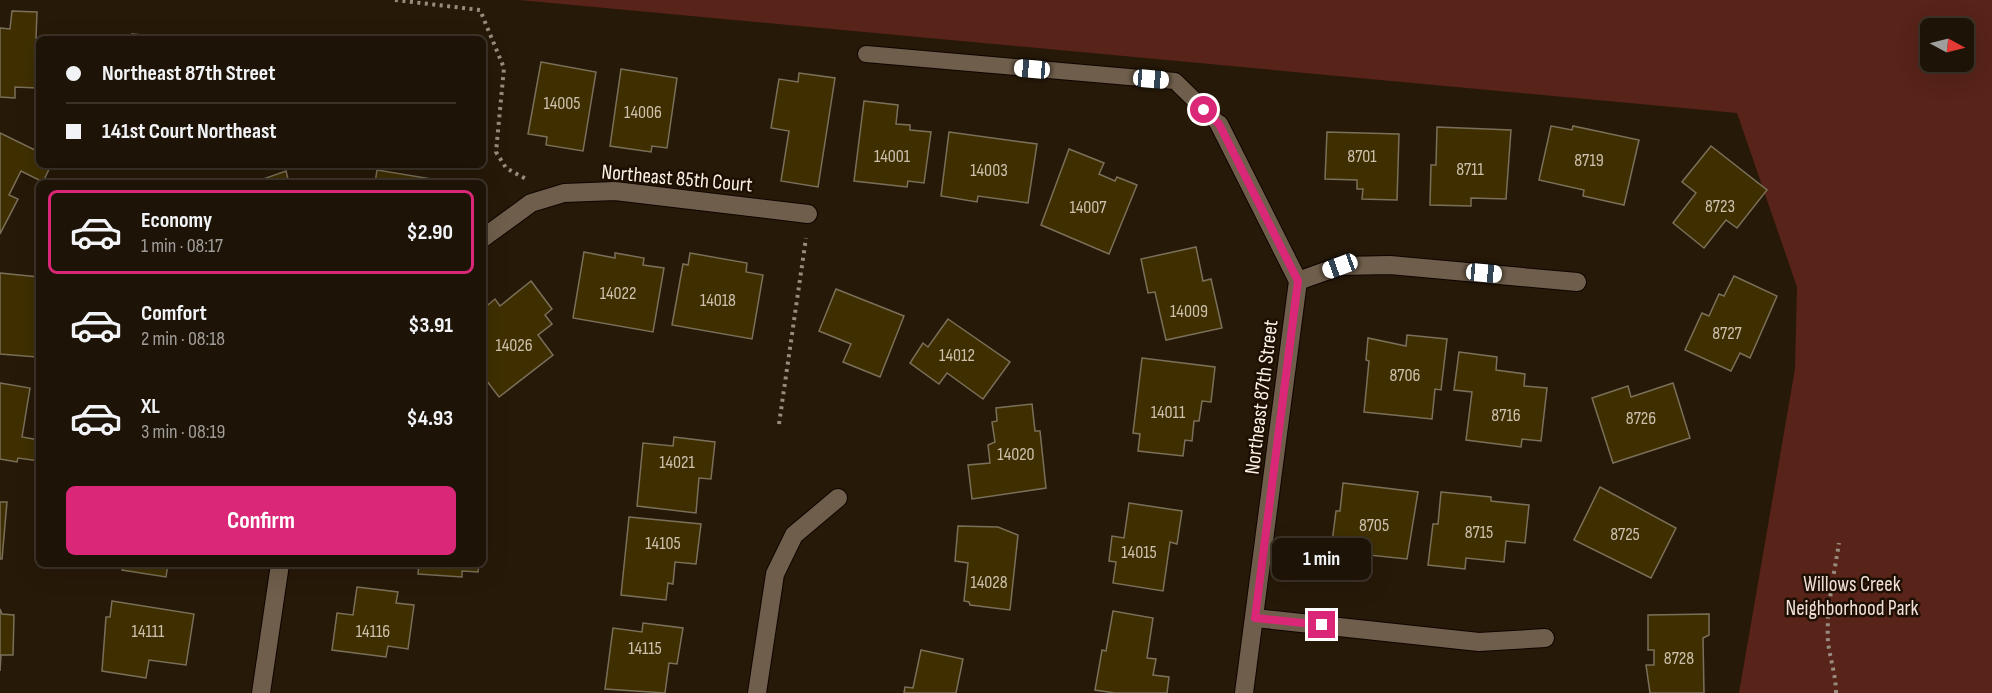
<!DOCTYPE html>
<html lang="en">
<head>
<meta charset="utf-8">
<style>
  body { margin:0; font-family:"Sofia Sans Condensed",sans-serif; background:#251c10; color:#f1f3f6; height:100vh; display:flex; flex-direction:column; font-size:22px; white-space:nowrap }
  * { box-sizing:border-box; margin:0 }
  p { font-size:20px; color:#a09e9b }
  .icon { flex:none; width:33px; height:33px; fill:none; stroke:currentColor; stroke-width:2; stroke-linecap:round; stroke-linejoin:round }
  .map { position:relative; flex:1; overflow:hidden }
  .drawer { position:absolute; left:36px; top:180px; width:450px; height:387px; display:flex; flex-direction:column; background:#1d1306; border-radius:9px; box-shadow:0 6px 24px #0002,0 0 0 2px #3b3228 }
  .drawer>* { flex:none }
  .banner { position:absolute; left:36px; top:36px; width:450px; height:132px; border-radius:9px; box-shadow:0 6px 24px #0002,0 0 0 2px #3b3228; display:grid; align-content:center; height:132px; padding:0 30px; background:#1d1306 }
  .needle { width:39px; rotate:97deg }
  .buttons { position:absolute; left:1920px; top:18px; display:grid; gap:12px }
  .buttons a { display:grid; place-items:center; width:54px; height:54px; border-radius:9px; background:#1d1306; box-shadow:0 6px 24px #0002,0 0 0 2px #3b3228; font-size:30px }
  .end { position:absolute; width:27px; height:27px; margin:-14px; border:8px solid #db2777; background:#fff; box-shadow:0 0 0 3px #fff }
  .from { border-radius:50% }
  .bubble { position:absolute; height:42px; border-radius:9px; background:#1d1306; box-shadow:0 6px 24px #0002,0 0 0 2px #3b3228; font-size:20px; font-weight:700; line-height:42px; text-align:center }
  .car { position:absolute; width:18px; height:36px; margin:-18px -9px; border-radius:8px; box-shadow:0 0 4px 2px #0007; background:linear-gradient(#fff 24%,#345 0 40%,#fff 0 76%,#345 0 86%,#fff 0) }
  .banner b { display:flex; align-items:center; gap:21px; height:57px; font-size:22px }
  .banner b+b { border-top:2px solid #3b3228 }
  .banner i { width:15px; height:15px; background:#f1f3f6 }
  ul { padding:10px 0 0; list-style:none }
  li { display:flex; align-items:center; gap:18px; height:84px; margin:0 12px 9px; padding:0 18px; border:3px solid transparent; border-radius:9px }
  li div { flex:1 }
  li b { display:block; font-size:22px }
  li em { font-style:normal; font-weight:700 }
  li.current { border-color:#db2777 }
  li>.icon { width:54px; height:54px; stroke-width:1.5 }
  .action { display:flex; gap:12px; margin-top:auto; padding:12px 30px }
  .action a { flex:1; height:69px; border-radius:9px; background:#db2777; color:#fff; font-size:24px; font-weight:700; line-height:69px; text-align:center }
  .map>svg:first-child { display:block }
</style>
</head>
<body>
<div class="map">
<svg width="1992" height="693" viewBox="0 0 1992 693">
  <rect width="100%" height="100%" fill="#271908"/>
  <path fill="#582319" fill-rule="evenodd" d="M519,0H1992V693H1739L1795,369L1797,287L1737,113ZM1930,28H1964V62H1930Z"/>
  <g fill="#3f2f00" stroke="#7a7059" stroke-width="1.5">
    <polygon points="12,11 37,12 36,38 41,38 37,88 15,87 15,98 0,97 0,28 10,29"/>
    <polygon points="132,34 185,39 132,39"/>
    <polygon points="541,62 596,72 583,151 546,145 547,137 528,134"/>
    <polygon points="621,69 677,78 667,148 652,146 651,152 610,146"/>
    <polygon points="799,73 835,78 818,187 781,181 789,131 771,128 779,79 798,82"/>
    <polygon points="864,101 898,105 896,124 910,125 910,130 931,132 924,183 908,181 907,187 854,181"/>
    <polygon points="1551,126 1572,130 1573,126 1639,140 1624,205 1583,196 1584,190 1539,180"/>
    <polygon points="1437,127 1511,130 1506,199 1471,198 1471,206 1430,205 1431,165 1436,165"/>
    <polygon points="949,132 1037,144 1028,203 978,196 977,202 941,196"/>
    <polygon points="1327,132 1399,134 1397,200 1362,199 1363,189 1357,189 1357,180 1325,179"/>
    <polygon points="0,133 39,152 39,165 51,165 43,182 21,171 9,195 18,199 0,234"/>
    <polygon points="1711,146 1767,190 1737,228 1726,220 1704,248 1673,223 1696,193 1682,182"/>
    <polygon points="1069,149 1104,163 1099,174 1115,181 1117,177 1137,185 1109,254 1041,225"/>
    <polygon points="377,170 432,179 431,183 375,183"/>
    <polygon points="286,171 289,183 252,183"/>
    <polygon points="1196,247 1203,281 1211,279 1222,328 1166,340 1155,292 1148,293 1141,259"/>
    <polygon points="584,252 615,258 615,253 644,258 643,265 664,268 653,332 573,318"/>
    <polygon points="690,253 747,263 746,272 763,275 752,339 672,325 683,264 688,265"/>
    <polygon points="0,273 39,277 36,357 0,354"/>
    <polygon points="1734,276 1777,296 1750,358 1740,353 1731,371 1685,350 1702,313 1709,316 1719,294 1724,296"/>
    <polygon points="531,281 552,309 545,315 552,324 538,335 553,355 499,397 483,376 483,309 495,299 500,306"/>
    <polygon points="836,289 904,316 880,377 843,362 851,344 819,331"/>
    <polygon points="948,319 1010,362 983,399 947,373 939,384 910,363 923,343 928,347"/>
    <polygon points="1407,335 1447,339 1441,390 1435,389 1432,419 1364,412 1369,361 1366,360 1368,338 1406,346"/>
    <polygon points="1459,352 1497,357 1496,370 1525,374 1524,386 1547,388 1541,441 1522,439 1521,447 1466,440 1472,392 1454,390"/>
    <polygon points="1142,358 1215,367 1211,402 1202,401 1199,421 1194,421 1192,441 1185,440 1183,456 1138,451 1140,434 1133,433"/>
    <polygon points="0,383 30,388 22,437 39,440 39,461 18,458 17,462 0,459"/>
    <polygon points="1673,383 1690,438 1613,463 1592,398 1628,386 1631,397"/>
    <polygon points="1032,404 1035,431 1040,431 1046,488 972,499 968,465 990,463 988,445 995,442 992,422 997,421 996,408"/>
    <polygon points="674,437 715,442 711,479 699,478 696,513 637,506 643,443 673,446"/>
    <polygon points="1343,483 1418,492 1407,559 1369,555 1369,563 1330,558 1336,511 1340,511"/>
    <polygon points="1600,487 1676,528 1651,578 1574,540"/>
    <polygon points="1441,492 1491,497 1491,501 1529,505 1525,543 1506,541 1504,562 1466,558 1465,569 1428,565 1433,524 1438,524"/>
    <polygon points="0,502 7,502 2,559 0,559"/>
    <polygon points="1129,503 1182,511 1177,544 1170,542 1163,591 1113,583 1116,562 1109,561 1112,536 1124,538"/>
    <polygon points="629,517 701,524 696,564 675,562 673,584 668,583 666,600 621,595"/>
    <polygon points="958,526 998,527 1018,535 1010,610 970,605 969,602 964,601 968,563 955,561"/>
    <polygon points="122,564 168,564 166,577 122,570"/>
    <polygon points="419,564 479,564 478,572 462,571 462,577 418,574"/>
    <polygon points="357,587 398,592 396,603 414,605 408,649 388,646 386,657 332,650 337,613 353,615"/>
    <polygon points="112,601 194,614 186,665 149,660 146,678 102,671 106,617 110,617"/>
    <polygon points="0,609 2,614 14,615 13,655 1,655 0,671"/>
    <polygon points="1113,611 1153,618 1147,658 1156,659 1153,675 1169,677 1167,693 1115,693 1095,690 1102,650 1106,651"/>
    <polygon points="1709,614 1709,635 1703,638 1704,693 1650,693 1646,665 1654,665 1654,650 1648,650 1648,615"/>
    <polygon points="643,623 683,628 677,664 669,663 665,693 605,689 613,628 642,632"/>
    <polygon points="921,650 963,659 956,693 904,693 905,687 913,688"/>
  </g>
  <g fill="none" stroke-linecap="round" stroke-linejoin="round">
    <g stroke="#0f0400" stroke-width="18">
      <polyline id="service" points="866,54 1175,81 1219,124"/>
    </g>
    <g stroke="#0f0400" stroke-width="20">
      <g id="minor">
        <polyline points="1219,124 1298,281 1244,693"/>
        <polyline points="483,238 531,203 564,193 615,191 808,214"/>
        <polyline points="1298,281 1340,266 1390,265 1577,282"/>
        <polyline points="1255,618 1479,642 1545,638"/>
        <polyline points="261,693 280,564"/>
        <polyline points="757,693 775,574 794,535 838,498"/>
      </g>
    </g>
    <g stroke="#988c7e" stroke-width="4" stroke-dasharray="3 4.5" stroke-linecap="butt">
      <polyline points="395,0 480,10 504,68 496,152 506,168 526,179"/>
      <polyline points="779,424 806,238"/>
      <path d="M1836,693C1836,675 1830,659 1828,642C1826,610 1834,575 1839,543"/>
    </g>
    <use href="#service" stroke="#6f5e4b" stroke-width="16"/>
    <use href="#minor" stroke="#6f5e4b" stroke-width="18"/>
  </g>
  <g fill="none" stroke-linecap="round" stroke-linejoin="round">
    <polyline stroke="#db2777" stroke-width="8" points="1204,110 1219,124 1298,281 1255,618 1322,625"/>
  </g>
  <g text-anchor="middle" stroke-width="5" stroke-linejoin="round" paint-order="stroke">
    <g font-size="18" fill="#cdc1ad">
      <text x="562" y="109">14005</text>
      <text x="643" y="118">14006</text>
      <text x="892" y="162">14001</text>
      <text x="1362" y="162">8701</text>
      <text x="1589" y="166">8719</text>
      <text x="1470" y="175">8711</text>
      <text x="989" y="176">14003</text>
      <text x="1720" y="212">8723</text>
      <text x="1088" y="213">14007</text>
      <text x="618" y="299">14022</text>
      <text x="718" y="306">14018</text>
      <text x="1189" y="317">14009</text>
      <text x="1727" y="339">8727</text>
      <text x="514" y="351">14026</text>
      <text x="957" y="361">14012</text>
      <text x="1405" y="381">8706</text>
      <text x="1168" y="418">14011</text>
      <text x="1506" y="421">8716</text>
      <text x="1641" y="424">8726</text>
      <text x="1016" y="460">14020</text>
      <text x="677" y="468">14021</text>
      <text x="1374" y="531">8705</text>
      <text x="1479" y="538">8715</text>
      <text x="1625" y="540">8725</text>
      <text x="663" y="549">14105</text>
      <text x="1139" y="558">14015</text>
      <text x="989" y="588">14028</text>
      <text x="148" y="637">14111</text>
      <text x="373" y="637">14116</text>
      <text x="645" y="654">14115</text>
      <text x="1679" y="664">8728</text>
    </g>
    <g font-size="21" fill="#fcf2e7" stroke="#1d1002">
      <text transform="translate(677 178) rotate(5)" y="7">Northeast 85th Court</text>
      <text transform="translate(1261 397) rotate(-83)" y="7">Northeast 87th Street</text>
    </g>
    <g font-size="21" fill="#f2dfda" stroke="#1d1002">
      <text x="1852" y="591">Willows Creek<tspan x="1852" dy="24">Neighborhood Park</tspan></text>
    </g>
  </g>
</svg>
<div class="buttons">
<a><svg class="needle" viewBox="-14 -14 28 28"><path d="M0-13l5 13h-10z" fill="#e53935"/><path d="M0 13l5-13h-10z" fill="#a09e9b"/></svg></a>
</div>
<i class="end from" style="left:1204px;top:110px"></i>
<i class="end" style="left:1322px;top:625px"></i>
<div class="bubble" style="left:1272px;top:538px;width:99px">1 min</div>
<i class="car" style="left:1032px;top:69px;rotate:275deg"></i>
<i class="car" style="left:1151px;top:79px;rotate:95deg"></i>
<i class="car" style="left:1340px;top:266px;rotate:250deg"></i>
<i class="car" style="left:1484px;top:273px;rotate:95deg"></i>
<div class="banner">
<b><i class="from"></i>Northeast 87th Street</b>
<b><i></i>141st Court Northeast</b>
</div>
<section class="drawer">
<ul>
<li class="current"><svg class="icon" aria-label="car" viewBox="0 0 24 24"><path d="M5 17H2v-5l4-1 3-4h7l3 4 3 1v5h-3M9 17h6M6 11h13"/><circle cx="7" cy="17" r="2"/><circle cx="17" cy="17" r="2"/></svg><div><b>Economy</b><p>1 min · 08:17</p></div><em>$2.90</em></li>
<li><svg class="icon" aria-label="car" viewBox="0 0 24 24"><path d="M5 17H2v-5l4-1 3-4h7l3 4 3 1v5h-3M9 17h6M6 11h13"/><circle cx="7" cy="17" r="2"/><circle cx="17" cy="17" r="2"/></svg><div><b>Comfort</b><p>2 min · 08:18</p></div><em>$3.91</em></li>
<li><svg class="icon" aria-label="car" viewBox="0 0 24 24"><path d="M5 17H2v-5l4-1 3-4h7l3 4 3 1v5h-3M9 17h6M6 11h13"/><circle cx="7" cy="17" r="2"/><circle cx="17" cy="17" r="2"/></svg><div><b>XL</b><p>3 min · 08:19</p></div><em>$4.93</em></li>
</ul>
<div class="action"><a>Confirm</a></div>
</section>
</div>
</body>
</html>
